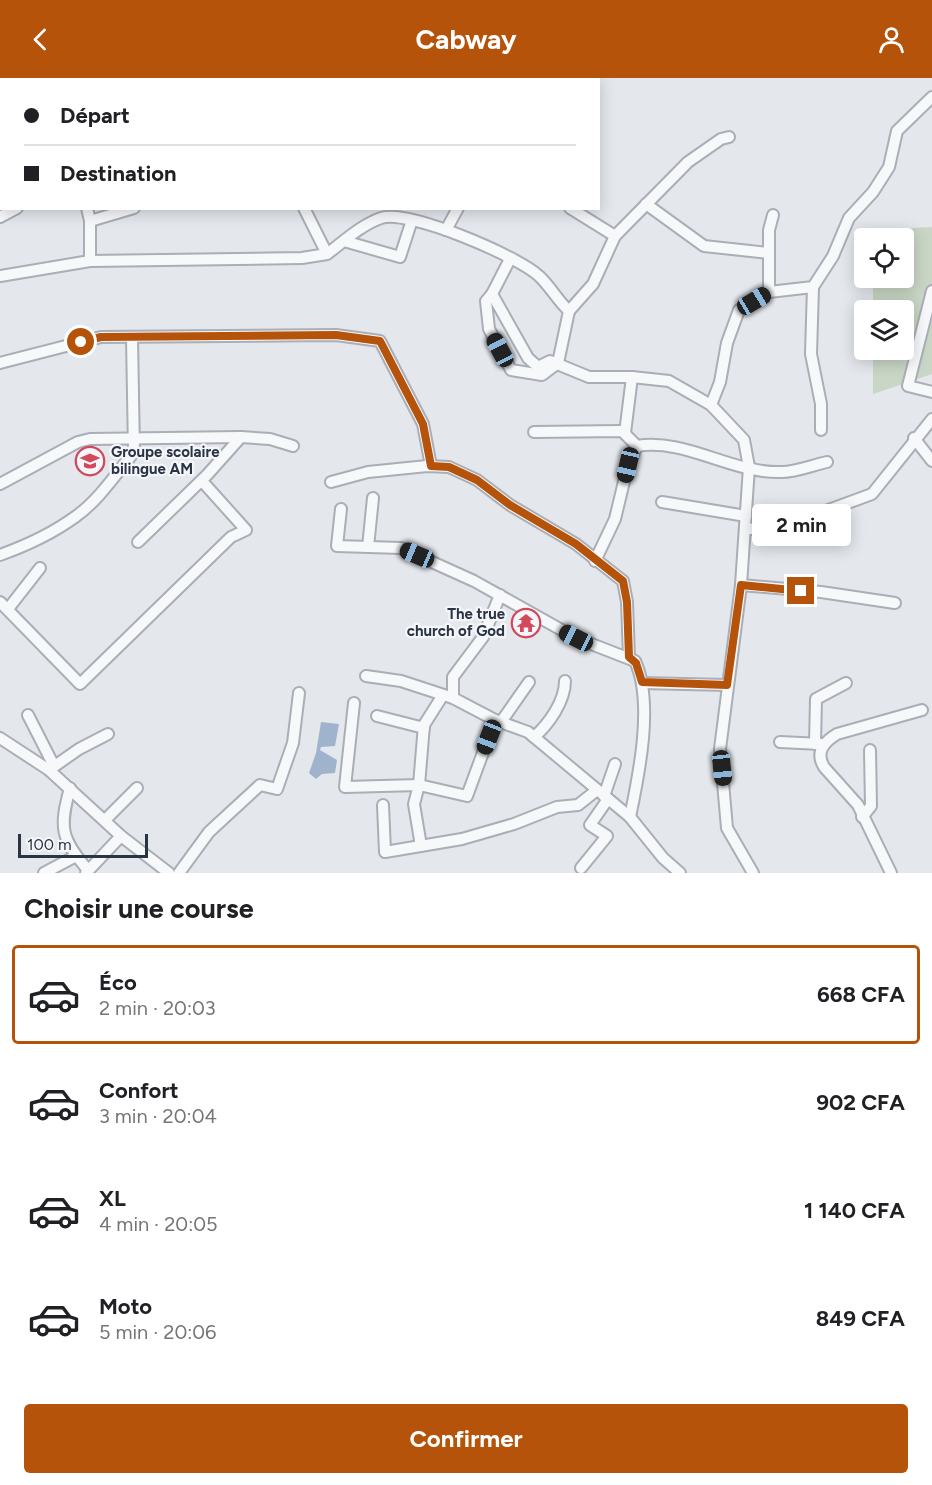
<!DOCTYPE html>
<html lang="fr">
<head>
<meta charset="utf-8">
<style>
  body { margin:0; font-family:Figtree,sans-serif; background:#f2f2f2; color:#202124; height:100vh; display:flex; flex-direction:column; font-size:22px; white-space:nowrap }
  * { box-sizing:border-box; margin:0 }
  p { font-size:20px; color:#757577 }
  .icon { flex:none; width:33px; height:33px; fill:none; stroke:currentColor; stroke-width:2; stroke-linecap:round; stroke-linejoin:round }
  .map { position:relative; height:795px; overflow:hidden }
  .sheet { display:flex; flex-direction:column; background:#fff; flex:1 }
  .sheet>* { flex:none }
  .top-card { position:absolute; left:0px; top:0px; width:600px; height:132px; box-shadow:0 3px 15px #0003; display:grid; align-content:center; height:132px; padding:0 24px; background:#fff }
  .fabs { position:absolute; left:854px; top:150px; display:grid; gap:12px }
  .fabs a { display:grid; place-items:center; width:60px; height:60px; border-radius:6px; background:#fff; box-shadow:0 3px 15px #0003; font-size:30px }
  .scale { position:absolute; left:18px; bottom:15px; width:130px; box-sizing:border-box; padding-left:6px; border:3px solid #2b3445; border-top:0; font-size:16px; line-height:21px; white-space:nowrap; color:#2b3445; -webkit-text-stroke:4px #f4f6f9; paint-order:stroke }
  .end { position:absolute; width:27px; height:27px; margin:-14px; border:8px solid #b45309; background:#fff; box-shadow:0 0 0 3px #fff }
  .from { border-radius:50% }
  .bubble { position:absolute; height:42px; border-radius:6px; background:#fff; box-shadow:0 3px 15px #0003; font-size:20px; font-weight:700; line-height:42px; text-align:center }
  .car { position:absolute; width:18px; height:36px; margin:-18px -9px; border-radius:8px; box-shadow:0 0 4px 2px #0007; background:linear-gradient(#222 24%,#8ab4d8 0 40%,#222 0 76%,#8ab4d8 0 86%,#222 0) }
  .top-card b { display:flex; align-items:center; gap:21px; height:57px; font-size:22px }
  .top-card b+b { border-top:2px solid #e0e0e0 }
  .top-card i { width:15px; height:15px; background:#202124 }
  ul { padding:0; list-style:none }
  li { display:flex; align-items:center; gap:18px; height:99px; margin:0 12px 9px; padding:0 12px; border:3px solid transparent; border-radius:6px }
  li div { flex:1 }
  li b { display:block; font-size:22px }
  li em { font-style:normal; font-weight:700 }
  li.active { border-color:#b45309 }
  li>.icon { width:54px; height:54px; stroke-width:1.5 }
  h2 { padding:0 24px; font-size:27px; line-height:72px }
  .action { display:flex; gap:12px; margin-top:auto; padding:12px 24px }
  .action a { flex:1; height:69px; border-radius:6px; background:#b45309; color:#fff; font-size:24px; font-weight:700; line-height:69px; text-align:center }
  header { display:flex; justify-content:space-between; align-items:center; height:78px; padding:0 24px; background:#b45309; color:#fff; font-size:27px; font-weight:700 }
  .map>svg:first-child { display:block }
</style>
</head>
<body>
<header><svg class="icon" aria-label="back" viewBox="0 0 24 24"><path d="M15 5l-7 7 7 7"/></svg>Cabway<svg class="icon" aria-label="person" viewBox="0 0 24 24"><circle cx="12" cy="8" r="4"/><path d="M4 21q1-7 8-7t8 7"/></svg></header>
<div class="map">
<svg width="932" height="795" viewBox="0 0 932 795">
  <rect width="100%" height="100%" fill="#e4e7ec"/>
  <polygon fill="#c9d6c5" points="932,149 932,296 873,316 873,272 903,272 903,232 873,232 873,200 903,200 903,160 885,160 888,151"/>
  <polygon fill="#9fb4cc" points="321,644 339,646 335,668 321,669 320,672 337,682 335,695 322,696 316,701 309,695 316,675"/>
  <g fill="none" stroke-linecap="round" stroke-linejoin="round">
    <g stroke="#a9aeb7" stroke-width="14">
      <g id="minor">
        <polyline points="134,2 134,0"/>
        <polyline points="0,50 2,51"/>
        <polyline points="646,126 704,168 769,175"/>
        <polyline points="87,130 90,143 90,183"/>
        <polyline points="570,130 615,158"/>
        <polyline points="0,139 17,130"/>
        <polyline points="90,143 134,130"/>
        <polyline points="446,152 458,130"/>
        <polyline points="344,163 400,179 412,142"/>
        <path d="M327,176C343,164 361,147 381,140C408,131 518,178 539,198C550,208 558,223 569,233L558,285L542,297L511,292L489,251L486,223L492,216"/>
        <polyline points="510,181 492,216 528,280 538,289 550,283 589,299 632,299 669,303 711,327 744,362 749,389 741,507 720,671 727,750 753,795"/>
        <polyline points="0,198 90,183 302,180 327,176 304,130"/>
        <polyline points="813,209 811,276 821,326 821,352"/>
        <polyline points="932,213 908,308 932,314"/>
        <polyline points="769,214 769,152 773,137"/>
        <polyline points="569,233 593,206 615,158 688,84 721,61 729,59"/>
        <polyline points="0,285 101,259 336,257 380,263 423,346 431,388"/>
        <polyline points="711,327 720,304 727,265 739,232 769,214 813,209 833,178 849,140 873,114 889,89 897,53 932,19"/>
        <path d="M534,354L622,353L637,368C686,360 732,396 782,394C796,394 813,387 827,384"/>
        <polyline points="625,355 632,299"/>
        <polyline points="914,360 932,383"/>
        <polyline points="331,404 368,394 427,388 449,389 477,402 510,427 576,466 623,503 627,524 629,579"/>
        <polyline points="0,406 78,364 90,361 241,359"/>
        <polyline points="662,424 746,438"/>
        <path d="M341,431L337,468L401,470L474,503L576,560L635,583C654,624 639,696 630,739"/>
        <polyline points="745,452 804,441 872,416 932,341"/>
        <polyline points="138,464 207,397 241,359 270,361 293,368"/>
        <polyline points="368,469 373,420"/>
        <path d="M0,477C25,468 53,455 75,439C98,423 116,396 134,374L132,260"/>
        <polyline points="595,483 615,441 628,387 637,368"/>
        <polyline points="741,507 821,514 895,525"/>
        <polyline points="0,524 80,606 231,459 246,452 202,403"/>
        <polyline points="8,531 40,490"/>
        <polyline points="366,598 401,603 453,620 495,642 528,654 630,739 663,780 680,795"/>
        <polyline points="642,605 727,607"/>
        <polyline points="453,620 453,599 483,559 500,517"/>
        <polyline points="354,625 345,709 419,707 467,718 495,642"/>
        <polyline points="28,637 54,688"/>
        <polyline points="377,638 424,650"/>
        <polyline points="501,644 529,604"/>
        <path d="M534,659C549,646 565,623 565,603"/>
        <polyline points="0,660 49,692 121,758 169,795"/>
        <polyline points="780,664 821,666"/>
        <polyline points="815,666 816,621 846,605"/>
        <polyline points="49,692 79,671 108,656"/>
        <path d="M70,710C59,750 61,760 87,791"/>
        <polyline points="604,718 615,686"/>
        <polyline points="383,727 385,774 462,761 514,746 557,729 578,727 597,712"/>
        <polyline points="862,739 871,728 870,672"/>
        <polyline points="105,742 137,710"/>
        <polyline points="421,768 414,726 419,707 424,647 443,617"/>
        <polyline points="581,790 607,758 590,747 608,721"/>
        <polyline points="44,795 76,778"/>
        <polyline points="86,795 121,758"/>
        <polyline points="179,795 209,754 260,707 277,711 293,665 299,615"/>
        <path d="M891,795L858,727L824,689C815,674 824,664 837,656L922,632"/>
      </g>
    </g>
    <use href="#minor" stroke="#f7f8fa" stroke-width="10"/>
  </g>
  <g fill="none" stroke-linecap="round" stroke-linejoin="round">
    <polyline stroke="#b45309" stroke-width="8" points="81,264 101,259 336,257 380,263 423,346 431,388 449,389 477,402 510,427 576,466 623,503 627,524 629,579 636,585 642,604 727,607 741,507 801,513"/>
  </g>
  <defs>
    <g id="school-ring" transform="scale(1.5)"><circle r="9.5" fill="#f4f6f9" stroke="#d1495b" stroke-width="1.5"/><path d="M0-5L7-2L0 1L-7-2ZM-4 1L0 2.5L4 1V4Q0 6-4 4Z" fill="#d1495b"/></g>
    <g id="temple-ring" transform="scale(1.5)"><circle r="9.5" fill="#f4f6f9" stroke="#d1495b" stroke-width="1.5"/><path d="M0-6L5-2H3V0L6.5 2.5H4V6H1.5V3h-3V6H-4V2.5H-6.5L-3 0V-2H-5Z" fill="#d1495b"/></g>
  </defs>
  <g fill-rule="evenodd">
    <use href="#school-ring" x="90" y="383"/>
    <use href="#temple-ring" x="526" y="545"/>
  </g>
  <g text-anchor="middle" stroke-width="4.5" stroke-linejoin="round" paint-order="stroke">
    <g font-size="15" font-weight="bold" fill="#2b3445" stroke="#f4f6f9" text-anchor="start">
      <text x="111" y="379">Groupe scolaire<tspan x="111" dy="17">bilingue AM</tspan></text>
      <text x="505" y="541" text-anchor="end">The true<tspan x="505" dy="17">church of God</tspan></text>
    </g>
  </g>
</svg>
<div class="fabs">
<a><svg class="icon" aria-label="locate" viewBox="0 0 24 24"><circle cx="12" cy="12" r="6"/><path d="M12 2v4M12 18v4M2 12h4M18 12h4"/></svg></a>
<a><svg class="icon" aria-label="layers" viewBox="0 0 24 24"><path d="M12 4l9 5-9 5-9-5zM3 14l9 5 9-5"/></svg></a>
</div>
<div class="scale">100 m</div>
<i class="end from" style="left:81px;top:264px"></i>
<i class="end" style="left:801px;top:513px"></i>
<div class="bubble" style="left:752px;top:426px;width:99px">2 min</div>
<i class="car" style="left:754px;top:223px;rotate:59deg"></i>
<i class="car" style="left:500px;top:272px;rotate:332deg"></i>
<i class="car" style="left:628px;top:387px;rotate:193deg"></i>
<i class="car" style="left:417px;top:477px;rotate:293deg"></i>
<i class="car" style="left:576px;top:560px;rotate:297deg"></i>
<i class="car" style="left:489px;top:659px;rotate:201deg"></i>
<i class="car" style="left:722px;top:690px;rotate:174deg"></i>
<div class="top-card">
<b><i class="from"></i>Départ</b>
<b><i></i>Destination</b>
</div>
</div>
<section class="sheet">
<h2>Choisir une course</h2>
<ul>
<li class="active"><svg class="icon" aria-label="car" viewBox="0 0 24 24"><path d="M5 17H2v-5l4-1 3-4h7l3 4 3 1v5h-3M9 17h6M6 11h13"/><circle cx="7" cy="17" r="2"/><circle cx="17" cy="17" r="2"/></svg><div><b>Éco</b><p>2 min · 20:03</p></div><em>668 CFA</em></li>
<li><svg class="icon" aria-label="car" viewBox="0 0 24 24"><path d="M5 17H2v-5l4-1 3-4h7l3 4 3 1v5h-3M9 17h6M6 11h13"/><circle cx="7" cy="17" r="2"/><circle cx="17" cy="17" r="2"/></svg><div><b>Confort</b><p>3 min · 20:04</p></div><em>902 CFA</em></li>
<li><svg class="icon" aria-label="car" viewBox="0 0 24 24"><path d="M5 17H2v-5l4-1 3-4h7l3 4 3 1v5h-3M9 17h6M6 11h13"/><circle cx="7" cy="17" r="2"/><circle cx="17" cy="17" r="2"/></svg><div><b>XL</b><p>4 min · 20:05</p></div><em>1 140 CFA</em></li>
<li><svg class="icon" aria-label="car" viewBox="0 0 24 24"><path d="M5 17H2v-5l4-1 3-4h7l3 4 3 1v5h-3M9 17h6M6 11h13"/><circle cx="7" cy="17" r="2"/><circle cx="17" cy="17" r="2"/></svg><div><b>Moto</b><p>5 min · 20:06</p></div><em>849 CFA</em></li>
</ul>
<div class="action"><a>Confirmer</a></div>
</section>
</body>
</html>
